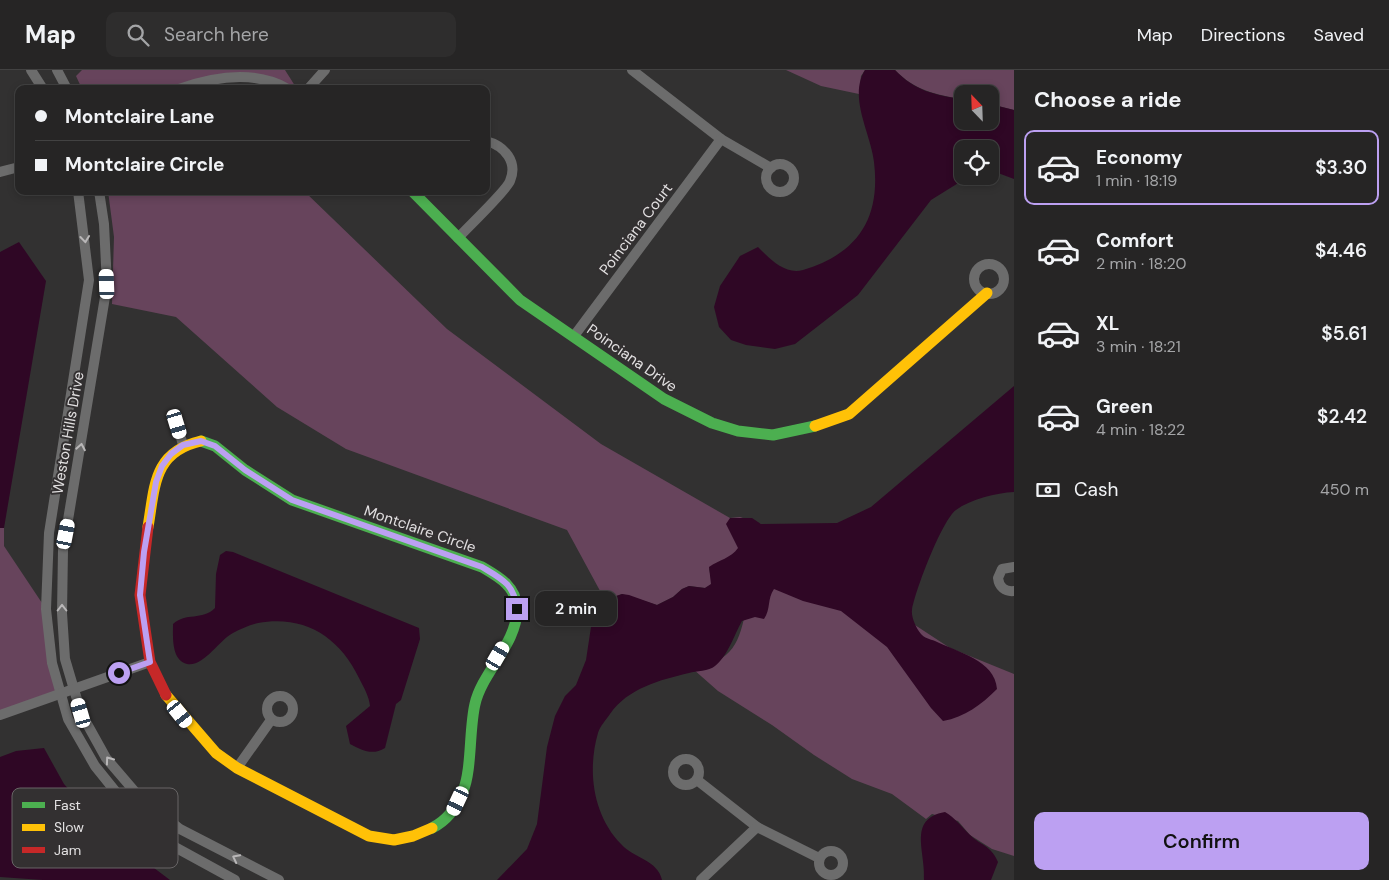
<!DOCTYPE html>
<html lang="en">
<head>
<meta charset="utf-8">
<style>
  body { margin:0; font-family:"DM Sans",sans-serif; background:#2e2d2d; color:#f1f3f6; height:100vh; display:flex; flex-direction:column; font-size:19px; white-space:nowrap }
  * { box-sizing:border-box; margin:0 }
  p { font-size:16px; color:#a4a5a7 }
  .icon { flex:none; width:28px; height:28px; fill:none; stroke:currentColor; stroke-width:2; stroke-linecap:round; stroke-linejoin:round }
  .map { position:relative; flex:1; overflow:hidden }
  .drawer { display:flex; flex-direction:column; background:#262525; width:375px }
  .drawer>* { flex:none }
  .top-card { position:absolute; left:15px; top:15px; width:475px; height:110px; border-radius:10px; box-shadow:0 2px 8px #0003,0 0 0 1px #424242; display:grid; align-content:center; height:110px; padding:0 20px; background:#262525 }
  .needle { width:32px; rotate:337deg }
  .controls { position:absolute; left:954px; top:15px; display:grid; gap:10px }
  .controls a { display:grid; place-items:center; width:45px; height:45px; border-radius:10px; background:#262525; box-shadow:0 2px 8px #0003,0 0 0 1px #424242; font-size:25px }
  .end { position:absolute; width:22px; height:22px; margin:-11px; border:6px solid #bca0f2; background:#111; box-shadow:0 0 0 2px #111 }
  .from { border-radius:50% }
  .bubble { position:absolute; height:35px; border-radius:10px; background:#262525; box-shadow:0 2px 8px #0003,0 0 0 1px #424242; font-size:16px; font-weight:600; line-height:35px; text-align:center }
  .car { position:absolute; width:15px; height:30px; margin:-15px -8px; border-radius:6px; box-shadow:0 0 4px 1px #0007; background:linear-gradient(#fff 24%,#345 0 40%,#fff 0 76%,#345 0 86%,#fff 0) }
  .top-card b { display:flex; align-items:center; gap:18px; height:48px; font-size:19px }
  .top-card b+b { border-top:1px solid #424242 }
  .top-card i { width:12px; height:12px; background:#f1f3f6 }
  ul { padding:0; list-style:none }
  li { display:flex; align-items:center; gap:15px; height:75px; margin:0 10px 8px; padding:0 10px; border:2px solid transparent; border-radius:10px }
  li div { flex:1 }
  li b { display:block; font-size:19px }
  li em { font-style:normal; font-weight:600 }
  li.on { border-color:#bca0f2 }
  li>.icon { width:45px; height:45px; stroke-width:1.5 }
  h2 { padding:0 20px; font-size:22px; line-height:60px }
  .pay { display:flex; align-items:center; gap:12px; height:55px; padding:0 20px; font-size:19px }
  .pay p { margin-inline-start:auto }
  .action { display:flex; gap:10px; margin-top:auto; padding:10px 20px }
  .action a { flex:1; height:58px; border-radius:10px; background:#bca0f2; color:#111; font-size:20px; font-weight:600; line-height:58px; text-align:center }
  header { display:flex; align-items:center; gap:30px; box-sizing:border-box; height:70px; padding:0 25px; background:#262525; border-bottom:1px solid #424242 }
  header strong { font-size:24px }
  nav { display:flex; gap:28px; margin-inline-start:auto; font-size:18px }
  .search { width:350px; height:45px; background:#2e2d2d; display:flex; align-items:center; gap:12px; box-sizing:border-box; padding:0 18px; border-radius:10px; color:#a4a5a7; font-size:19px }
  main { display:flex; flex:1; min-height:0 }
  .map>svg:first-child { display:block }
</style>
</head>
<body>
<header>
<strong>Map</strong>
<div class="search"><svg class="icon" aria-label="search" viewBox="0 0 24 24"><circle cx="10" cy="10" r="6"/><path d="M15 15l6 6"/></svg>Search here</div>
<nav><a>Map</a><a>Directions</a><a>Saved</a></nav>
</header>
<main>
<div class="map">
<svg width="1014" height="810" viewBox="0 0 1014 810">
  <rect width="100%" height="100%" fill="#323131"/>
  <g fill="#67445c">
    <polygon points="82,0 285,0 297,19 288,19 242,6 179,19 82,19 76,6"/>
    <polygon points="786,0 865,0 861,6 859,24 821,16"/>
    <path d="M895,0H1014V40L990,34V24H962V29C936,25 914,20 895,0Z"/>
    <path d="M108,121H304L447,259L601,374L730,448L740,447L761,454L950,578L1014,604V786L992,779L970,765L958,751L932,744L926,749L892,724L852,709L814,685L772,655L718,621L693,599C734,590 739,574 747,535L709,498L712,514L705,518L689,516L682,519L673,527L657,535L622,524L605,530L567,460L346,379L277,337L176,247L112,234L114,167Z"/>
    <polygon points="0,458 4,458 4,476 46,539 61,623 0,645"/>
  </g>
  <g fill="#2f0725">
    <path d="M865,0H895C915,21 935,25 962,29V51H990V34L1014,40V109L998,103L990,104V79H962V106H973L968,107L931,130L858,225L795,274L775,279L746,275L731,270L719,257L714,237L720,216L740,186L758,177C770,189 785,205 803,200C857,184 881,149 874,92C871,64 848,27 865,0Z"/>
    <polygon points="19,172 46,211 4,458 0,458 0,182"/>
    <path d="M1014,316V422C996,423 971,429 956,440C942,450 915,521 912,540C911,547 916,558 921,564C924,568 930,569 935,571C957,582 995,590 997,619C981,635 965,647 943,651L931,638L887,577L841,541L803,531L774,519C767,529 771,539 764,549L755,547L742,551C734,565 728,586 715,596C709,601 696,601 689,603C660,610 628,618 610,644C606,650 600,656 598,663C587,701 593,745 621,774C633,788 658,790 662,810H497L527,779L537,754L547,677L555,646L565,626L576,615L586,590L591,557L596,541L605,530L622,524L629,525L657,535L673,527L682,519L689,516L705,518L711,514L709,497C719,490 731,488 738,478L726,454L730,448H752L761,454L837,453L871,437Z"/>
    <path d="M226,481L233,482L419,558L420,569L401,630L396,634L385,678C372,686 362,680 350,674L346,656L370,636C369,626 364,618 359,608C339,567 305,545 258,553C250,555 240,559 233,563C219,570 204,597 187,594C171,590 173,566 173,554C186,542 202,551 215,538L216,504L220,485Z"/>
    <polygon points="44,678 64,714 109,764 170,810 43,810 0,807 0,687 16,681"/>
    <path d="M945,742C955,748 961,756 969,764C981,776 990,774 998,792L991,810H924C926,781 907,749 945,742Z"/>
  </g>
  <g fill="none" stroke-linecap="round" stroke-linejoin="round">
    <g stroke="#6c6c6c" stroke-width="10">
      <polyline points="31,0 43,19"/>
      <polyline points="57,0 67,19"/>
      <polyline points="632,0 721,69 771,98"/>
      <path d="M179,19C213,7 255,0 288,19"/>
      <polyline points="308,19 325,0"/>
      <circle cx="780" cy="108" r="14"/>
      <polyline points="0,102 19,97"/>
      <polyline points="78,121 89,210 49,463 46,539 52,593 68,649 95,696 124,732 173,776 235,810"/>
      <polyline points="99,121 104,154 107,215 63,480 62,543 65,589 81,643 106,688 136,723 180,759 279,810"/>
      <path d="M458,168C468,157 507,120 510,111C518,92 505,76 486,71"/>
      <circle cx="989" cy="209" r="15"/>
      <polyline points="574,266 721,69"/>
      <polyline points="177,354 183,375"/>
      <path d="M1014,497L1002,499L998,508C999,517 1005,522 1014,521"/>
      <circle cx="280" cy="639" r="13"/>
      <polyline points="0,645 150,592"/>
      <circle cx="686" cy="702" r="13"/>
      <polyline points="237,698 271,650"/>
      <polyline points="697,710 757,757 819,788"/>
      <circle cx="831" cy="793" r="12"/>
      <polyline points="701,810 757,757"/>
    </g>
    <g stroke="#4caf50" stroke-width="11">
      <polyline points="412,121 520,230 664,329 712,353 738,361 773,365 815,356"/>
      <path d="M201,371L215,376L245,400L292,430L482,497C499,507 516,516 517,538C518,573 482,602 475,634C469,659 472,700 463,721C457,737 448,750 432,758"/>
    </g>
    <g stroke="#ffc107" stroke-width="11">
      <polyline points="815,356 849,344 987,223"/>
      <path d="M148,457C155,416 153,382 201,371"/>
      <polyline points="166,625 216,683 237,698 369,766 394,770 413,766 432,758"/>
    </g>
    <polyline stroke="#c62828" stroke-width="11" points="148,457 140,525 150,592 166,625"/>
  </g>
  <defs><path id="oneway-chevron" d="M-2-3.5L2.5 0L-2 3.5" fill="none" stroke-width="1.6" stroke-linecap="round" stroke-linejoin="round" transform="scale(1.25)"/></defs>
  <g stroke="#b9b7b8">
    <use href="#oneway-chevron" transform="translate(85 169) rotate(84)"/>
    <use href="#oneway-chevron" transform="translate(81 377) rotate(-80)"/>
    <use href="#oneway-chevron" transform="translate(62 538) rotate(-90)"/>
    <use href="#oneway-chevron" transform="translate(109 690) rotate(-126)"/>
    <use href="#oneway-chevron" transform="translate(236 788) rotate(-153)"/>
  </g>
  <g fill="none" stroke-linecap="round" stroke-linejoin="round">
    <path stroke="#bca0f2" stroke-width="6" d="M119,603L150,592L140,525L144,482L156,412L162,396L171,384L183,375L201,371L215,376L245,400L292,430L482,497C502,509 514,514 517,539"/>
  </g>
  <g text-anchor="middle" stroke-width="4" stroke-linejoin="round" paint-order="stroke">
    <g font-size="15" fill="#e2e0e1" stroke="#333031">
      <text transform="translate(636 159) rotate(-53)" y="5">Poinciana Court</text>
      <text transform="translate(632 288) rotate(35)" y="5">Poinciana Drive</text>
      <text transform="translate(68 363) rotate(-80)" y="5">Weston Hills Drive</text>
      <text transform="translate(420 459) rotate(19)" y="5">Montclaire Circle</text>
    </g>
  </g>
  <rect x="12" y="718" width="166" height="80" rx="8" fill="#333031" stroke="#686566" stroke-width="1"/>
  <rect x="22" y="732" width="23" height="6" fill="#4caf50"/>
  <rect x="22" y="754" width="23" height="7" fill="#ffc107"/>
  <rect x="22" y="777" width="23" height="6" fill="#c62828"/>
  <g font-size="14" fill="#e2e0e1">
    <text x="54" y="740">Fast</text>
    <text x="54" y="762">Slow</text>
    <text x="54" y="785">Jam</text>
  </g>
</svg>
<div class="controls">
<a><svg class="needle" viewBox="-14 -14 28 28"><path d="M0-13l5 13h-10z" fill="#e53935"/><path d="M0 13l5-13h-10z" fill="#a4a5a7"/></svg></a>
<a><svg class="icon" aria-label="locate" viewBox="0 0 24 24"><circle cx="12" cy="12" r="6"/><path d="M12 2v4M12 18v4M2 12h4M18 12h4"/></svg></a>
</div>
<i class="end from" style="left:119px;top:603px"></i>
<i class="end" style="left:517px;top:539px"></i>
<div class="bubble" style="left:535px;top:521px;width:82px">2 min</div>
<i class="car" style="left:107px;top:214px;rotate:358deg"></i>
<i class="car" style="left:177px;top:354px;rotate:163deg"></i>
<i class="car" style="left:66px;top:464px;rotate:11deg"></i>
<i class="car" style="left:498px;top:586px;rotate:30deg"></i>
<i class="car" style="left:81px;top:643px;rotate:344deg"></i>
<i class="car" style="left:180px;top:644px;rotate:141deg"></i>
<i class="car" style="left:458px;top:731px;rotate:205deg"></i>
<div class="top-card">
<b><i class="from"></i>Montclaire Lane</b>
<b><i></i>Montclaire Circle</b>
</div>
</div>
<section class="drawer">
<h2>Choose a ride</h2>
<ul>
<li class="on"><svg class="icon" aria-label="car" viewBox="0 0 24 24"><path d="M5 17H2v-5l4-1 3-4h7l3 4 3 1v5h-3M9 17h6M6 11h13"/><circle cx="7" cy="17" r="2"/><circle cx="17" cy="17" r="2"/></svg><div><b>Economy</b><p>1 min · 18:19</p></div><em>$3.30</em></li>
<li><svg class="icon" aria-label="car" viewBox="0 0 24 24"><path d="M5 17H2v-5l4-1 3-4h7l3 4 3 1v5h-3M9 17h6M6 11h13"/><circle cx="7" cy="17" r="2"/><circle cx="17" cy="17" r="2"/></svg><div><b>Comfort</b><p>2 min · 18:20</p></div><em>$4.46</em></li>
<li><svg class="icon" aria-label="car" viewBox="0 0 24 24"><path d="M5 17H2v-5l4-1 3-4h7l3 4 3 1v5h-3M9 17h6M6 11h13"/><circle cx="7" cy="17" r="2"/><circle cx="17" cy="17" r="2"/></svg><div><b>XL</b><p>3 min · 18:21</p></div><em>$5.61</em></li>
<li><svg class="icon" aria-label="car" viewBox="0 0 24 24"><path d="M5 17H2v-5l4-1 3-4h7l3 4 3 1v5h-3M9 17h6M6 11h13"/><circle cx="7" cy="17" r="2"/><circle cx="17" cy="17" r="2"/></svg><div><b>Green</b><p>4 min · 18:22</p></div><em>$2.42</em></li>
</ul>
<div class="pay"><svg class="icon" aria-label="cash" viewBox="0 0 24 24"><path d="M3 7h18v10H3z"/><circle cx="12" cy="12" r="2"/></svg>Cash<p>450 m</p></div>
<div class="action"><a>Confirm</a></div>
</section>
</main>
</body>
</html>
